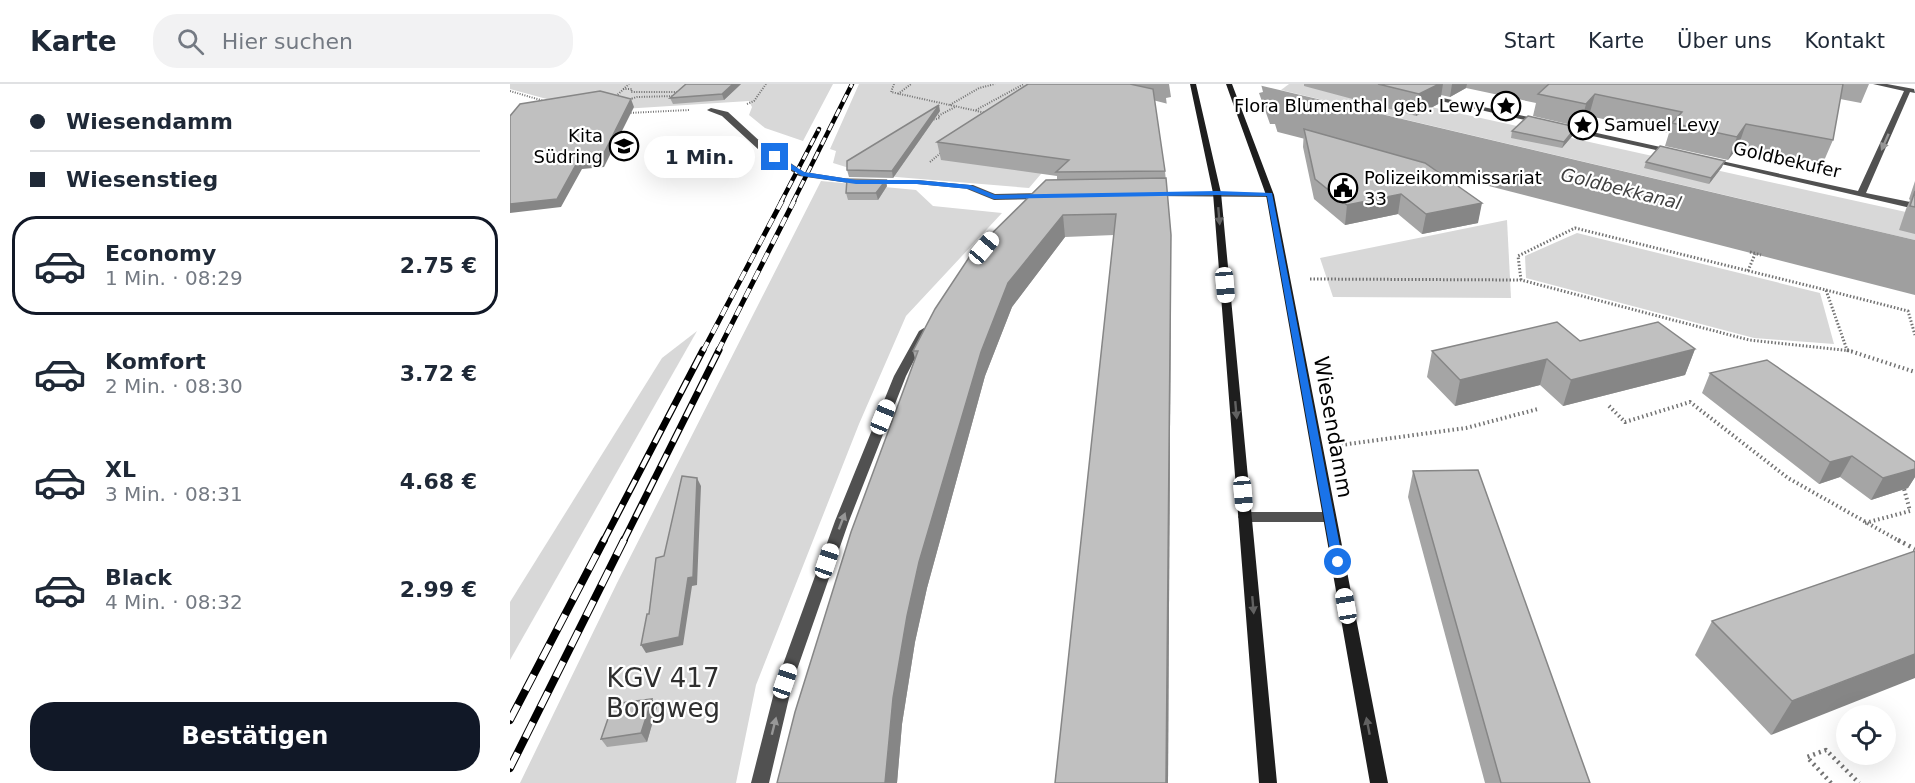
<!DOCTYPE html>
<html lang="de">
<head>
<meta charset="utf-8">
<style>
  body { margin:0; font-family:"DejaVu Sans",sans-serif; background:#f2f2f3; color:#1f2937; height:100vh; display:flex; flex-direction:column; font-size:22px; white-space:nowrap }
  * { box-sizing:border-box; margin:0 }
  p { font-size:20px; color:#747a83 }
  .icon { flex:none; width:33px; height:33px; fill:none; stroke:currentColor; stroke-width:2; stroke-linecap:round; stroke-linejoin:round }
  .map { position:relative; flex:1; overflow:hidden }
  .details { display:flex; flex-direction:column; background:#fff; width:510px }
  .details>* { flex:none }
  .hud { display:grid; align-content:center; height:132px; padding:0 30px; background:#fff }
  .buttons { position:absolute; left:1326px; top:621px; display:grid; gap:12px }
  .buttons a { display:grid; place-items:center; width:60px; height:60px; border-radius:50%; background:#fff; box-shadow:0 6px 24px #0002; font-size:30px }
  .end { position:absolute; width:27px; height:27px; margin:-14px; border:8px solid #1a73e8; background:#fff; box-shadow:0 0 0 3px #fff }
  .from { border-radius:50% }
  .bubble { position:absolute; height:42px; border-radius:21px; background:#fff; box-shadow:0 6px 24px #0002; font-size:20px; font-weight:700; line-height:42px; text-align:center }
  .car { position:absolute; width:18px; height:36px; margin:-18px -9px; border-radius:8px; box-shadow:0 0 4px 2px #0007; background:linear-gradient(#fff 24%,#345 0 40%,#fff 0 76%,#345 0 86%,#fff 0) }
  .hud b { display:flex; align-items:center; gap:21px; height:57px; font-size:22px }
  .hud b+b { border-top:2px solid #e0e1e3 }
  .hud i { width:15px; height:15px; background:#1f2937 }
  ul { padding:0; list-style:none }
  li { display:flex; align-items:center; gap:18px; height:99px; margin:0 12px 9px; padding:0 18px; border:3px solid transparent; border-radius:24px }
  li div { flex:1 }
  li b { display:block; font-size:22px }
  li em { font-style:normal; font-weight:700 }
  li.current { border-color:#111827 }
  li>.icon { width:54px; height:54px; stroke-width:1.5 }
  .primary-button { display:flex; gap:12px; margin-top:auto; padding:12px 30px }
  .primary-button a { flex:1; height:69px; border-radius:24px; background:#111827; color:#fff; font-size:24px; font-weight:700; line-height:69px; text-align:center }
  header { display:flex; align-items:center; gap:36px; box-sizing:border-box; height:84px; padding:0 30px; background:#fff; border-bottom:2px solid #e0e1e3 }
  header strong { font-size:28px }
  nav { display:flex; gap:33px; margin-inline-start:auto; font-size:21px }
  .search { width:420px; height:54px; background:#f2f2f3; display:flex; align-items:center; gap:15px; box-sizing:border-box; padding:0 21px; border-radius:24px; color:#747a83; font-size:22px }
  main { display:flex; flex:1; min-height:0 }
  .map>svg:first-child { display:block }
</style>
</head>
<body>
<header>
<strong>Karte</strong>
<div class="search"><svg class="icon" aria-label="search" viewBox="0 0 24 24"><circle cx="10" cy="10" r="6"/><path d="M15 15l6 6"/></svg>Hier suchen</div>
<nav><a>Start</a><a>Karte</a><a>Über uns</a><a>Kontakt</a></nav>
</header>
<main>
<section class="details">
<div class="hud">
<b><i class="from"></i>Wiesendamm</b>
<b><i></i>Wiesenstieg</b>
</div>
<ul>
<li class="current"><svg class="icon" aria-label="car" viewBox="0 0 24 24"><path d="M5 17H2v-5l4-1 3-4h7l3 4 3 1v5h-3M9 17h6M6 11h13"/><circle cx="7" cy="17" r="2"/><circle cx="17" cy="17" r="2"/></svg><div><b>Economy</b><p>1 Min. · 08:29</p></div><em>2.75 €</em></li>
<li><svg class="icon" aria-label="car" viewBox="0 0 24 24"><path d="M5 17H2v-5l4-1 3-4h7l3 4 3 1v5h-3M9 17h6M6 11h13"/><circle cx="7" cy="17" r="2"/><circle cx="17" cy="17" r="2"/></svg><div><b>Komfort</b><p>2 Min. · 08:30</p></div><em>3.72 €</em></li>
<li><svg class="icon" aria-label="car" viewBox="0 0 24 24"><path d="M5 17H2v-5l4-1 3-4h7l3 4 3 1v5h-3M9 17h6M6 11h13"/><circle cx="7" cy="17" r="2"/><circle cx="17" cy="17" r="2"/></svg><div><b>XL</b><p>3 Min. · 08:31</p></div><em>4.68 €</em></li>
<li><svg class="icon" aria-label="car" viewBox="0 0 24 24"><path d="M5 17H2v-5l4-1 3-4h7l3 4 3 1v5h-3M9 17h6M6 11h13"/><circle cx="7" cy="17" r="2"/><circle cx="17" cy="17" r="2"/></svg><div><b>Black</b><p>4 Min. · 08:32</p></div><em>2.99 €</em></li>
</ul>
<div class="primary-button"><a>Bestätigen</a></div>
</section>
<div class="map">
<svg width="1405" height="699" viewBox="0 0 1405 699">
  <rect width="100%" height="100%" fill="#fff"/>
  <g fill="#d8d8d8">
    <polygon points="0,0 323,0 293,57 255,44 239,31 242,23 239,17 81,27 0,5"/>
    <polygon points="349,0 580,0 596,14 519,104 362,91 323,79 326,67 320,65"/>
    <polygon points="779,0 817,0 1405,130 1405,156 771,6"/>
    <polygon points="311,97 406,106 423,122 492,129 396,232 349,340 246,601 226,699 10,699 107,499"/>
    <polygon points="997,136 1001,214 823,213 810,174"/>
    <polygon points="1067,149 1310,209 1324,260 1244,254 1016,194 1015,172"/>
    <polygon points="187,247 0,576 0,518 152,274"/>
  </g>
  <polygon fill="#9f9f9f" points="580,0 744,0 1405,156 1405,211"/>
  <polygon fill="#fff" points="659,0 751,0 753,8 749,9 760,40 765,40 769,53 657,22 656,14 661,13"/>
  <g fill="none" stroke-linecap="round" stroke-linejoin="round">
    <g stroke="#737373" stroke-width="2" stroke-dasharray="1 1.5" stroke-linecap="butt">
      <polyline points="384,0 381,8 476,29"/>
      <polyline points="113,5 122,5 121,8 171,8"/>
      <polyline points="0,7 34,17"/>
      <polyline points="388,10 401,0"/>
      <polyline points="104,14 119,0"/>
      <polyline points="117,16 127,13 166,12"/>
      <polyline points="237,20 244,17 256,0"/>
      <polyline points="440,21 469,4 485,0"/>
      <polyline points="466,26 514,0"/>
      <polyline points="118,29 179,26"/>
      <polyline points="421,36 430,34 428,32 445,23"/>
      <polyline points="420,78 433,67"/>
    </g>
    <g stroke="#737373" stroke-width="3" stroke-dasharray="1.5 2" stroke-linecap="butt">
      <polyline points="1240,168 1251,171"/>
      <polyline points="1238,187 1245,170"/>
      <polyline points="800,195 1011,196 1239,256 1342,267"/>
      <polyline points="1011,196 1008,172 1065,144 1316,206 1337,266"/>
      <polyline points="1316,206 1398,227 1405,251"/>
    </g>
    <g stroke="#737373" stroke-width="4" stroke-dasharray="1.5 3" stroke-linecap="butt">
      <polyline points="1337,266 1405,288"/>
      <polyline points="1099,322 1115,338 1180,318 1278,394 1391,458"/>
      <polyline points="831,361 956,344 1028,325"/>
      <polyline points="1355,439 1400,427 1393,401"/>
    </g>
    <g stroke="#737373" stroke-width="4.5" stroke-dasharray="2 4" stroke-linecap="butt">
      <polyline points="1388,456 1405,465"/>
      <polyline points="1321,699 1297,673 1316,666 1349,699"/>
    </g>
    <g fill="#515151" fill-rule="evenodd">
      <polygon points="201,24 218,28 255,62 294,88 346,96 407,96 460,101 464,103 460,105 407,100 346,100 289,92 249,66 212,32 199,27 197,26"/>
      <polygon points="735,428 819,428 824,430 826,433 824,436 819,438 735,438 730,436 728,433 730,430"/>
    </g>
    <g fill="#515151" fill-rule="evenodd">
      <polygon points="1363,0 1377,0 1404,5 1405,9 1400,8 1356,109 1405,119 1405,125 1194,76 1198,74 1348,107 1394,7"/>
      <polygon points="915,10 1032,36 1036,38 1032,40 913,13 913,11"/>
      <polygon points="1046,40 1164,66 1168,68 1164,70 1046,44"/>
      <polygon points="457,101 463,101 485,110 534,109 538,112 534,115 484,116 457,105"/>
      <polygon points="638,108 760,109 764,111 760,113 641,112 637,110"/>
      <polygon points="414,244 419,247 396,292 339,437 283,597 259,699 241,699 267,597 325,437 384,292 409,247"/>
    </g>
    <g fill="#1e1e1e" fill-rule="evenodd">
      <polygon points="680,0 686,0 711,109 767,699 749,699 703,109"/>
      <polygon points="716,0 722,0 764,111 878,699 860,699 756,111"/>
    </g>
    <g stroke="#000" stroke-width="4.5">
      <g id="rail-far3">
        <polyline points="271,118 309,45"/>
        <polyline points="283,118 342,0"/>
      </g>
    </g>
    <g stroke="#000" stroke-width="5">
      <g id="rail-far2">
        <polyline points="193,267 272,117"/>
        <polyline points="208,267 284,117"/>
      </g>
    </g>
    <g stroke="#000" stroke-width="7">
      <g id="rail-far1">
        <polyline points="93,458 193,266"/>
        <polyline points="113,458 209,266"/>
      </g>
    </g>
    <g stroke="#000" stroke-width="8">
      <g id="rail">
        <polyline points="0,636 94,456"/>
        <polyline points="0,684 114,456"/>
      </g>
    </g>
    <use href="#rail-far3" stroke="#fff" stroke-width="3" stroke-dasharray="8" stroke-linecap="butt"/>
    <use href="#rail-far2" stroke="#fff" stroke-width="4" stroke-dasharray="10" stroke-linecap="butt"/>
    <use href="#rail-far1" stroke="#fff" stroke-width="4.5" stroke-dasharray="14" stroke-linecap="butt"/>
    <use href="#rail" stroke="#fff" stroke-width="6" stroke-dasharray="17" stroke-linecap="butt"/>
  </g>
  <g fill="#a5a5a5">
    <polygon points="231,0 214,16 163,20 160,14"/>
    <polygon points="794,0 1359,0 1351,19 1330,15 1323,56 1313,79 1228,63 1218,76 1155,62 1159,49 1079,32 1070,43 1023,32 1026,19 956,4 940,13 931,11 930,19 906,32 794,2"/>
    <polygon points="430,27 383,94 339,93 337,86"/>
    <polygon points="1066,43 1064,50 1052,64 1001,54 1002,47"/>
    <polygon points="794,45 968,139 912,150 888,130 835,141 804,115 793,63"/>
    <polygon points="427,58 655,87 661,151 661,173 658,699 545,699 604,151 555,153 502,223 475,292 417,504 405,558 392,640 387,699 267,699 405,275 403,267 547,96 547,92 431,76"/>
    <polygon points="1136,78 1212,83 1199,100 1134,84"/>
    <polygon points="1405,97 1405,150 1389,146 1396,125 1400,116 1399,115"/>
    <polygon points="377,102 368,116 338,116 336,109"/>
    <polygon points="1070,257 1185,265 1175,291 1053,322 1030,301 945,322 917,293 922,267"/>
    <polygon points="1200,289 1405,378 1405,393 1398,404 1361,416 1330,393 1309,400 1192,309"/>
    <polygon points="903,387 1080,699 975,699 898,413"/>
    <polygon points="1405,467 1261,651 1185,571 1202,537"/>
    <polygon points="147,623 137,658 97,663 91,655"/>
  </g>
  <g fill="#868686">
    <polygon points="223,0 231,0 214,16 212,10"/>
    <polygon points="929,0 933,0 930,19 906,32 909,10"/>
    <polygon points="942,0 957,0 956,4 940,13"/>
    <polygon points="1085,10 1079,32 1070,43 1076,20"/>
    <polygon points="121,15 124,23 94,83 72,85 51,123 0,129 0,120"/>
    <polygon points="429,21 430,27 383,94 382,87"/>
    <polygon points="1236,40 1228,63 1218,76 1227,53"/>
    <polygon points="1066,43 1064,50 1052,64 1054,58"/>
    <polygon points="1215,77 1212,83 1199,100 1201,94"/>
    <polygon points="376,96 377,102 368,116 366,109"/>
    <polygon points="891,110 888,130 835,141 837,121"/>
    <polygon points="972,119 968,139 912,150 916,130"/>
    <polygon points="553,131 555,153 502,223 475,292 417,504 405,558 392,640 387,699 375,699 383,614 397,532 409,478 471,268 498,199"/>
    <polygon points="661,151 661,173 658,699 656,699"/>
    <polygon points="1185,265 1175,291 1053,322 1061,296"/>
    <polygon points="1037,275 1030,301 945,322 950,296"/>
    <polygon points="1342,372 1330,393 1309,400 1320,378"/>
    <polygon points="1405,385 1405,393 1398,404 1361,416 1373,394"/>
    <polygon points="187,394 191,402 187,501 182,502 173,561 136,569 131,561"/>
    <polygon points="1405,570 1405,594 1261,651 1282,617"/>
    <polygon points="142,615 147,623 137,658 131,649"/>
  </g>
  <g fill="#c0c0c0" stroke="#868686" stroke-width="1.5">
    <polygon points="176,0 223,0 212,10 160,14"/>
    <polygon points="518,0 620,0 643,5 655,87 546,88 559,76 427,58"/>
    <polygon points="868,0 929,0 909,10"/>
    <polygon points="1039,0 1333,0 1323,56 1236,40 1227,53 1162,39 1172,28 1085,10 1076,20 1028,10"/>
    <polygon points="90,7 121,15 91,75 68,77 47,115 0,120 0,32 10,20"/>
    <polygon points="429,21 382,87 337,86 337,77"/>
    <polygon points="1018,32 1066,43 1054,58 1002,47"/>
    <polygon points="794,45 915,79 972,119 916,130 891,110 837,121 805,95"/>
    <polygon points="1150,62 1215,77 1201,94 1136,78"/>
    <polygon points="656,94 661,151 656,699 545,699 606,130 553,131 498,199 471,268 409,478 397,532 383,614 375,699 267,699 285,628 341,448 408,267 403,267 425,225 462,169 536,96"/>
    <polygon points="337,95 376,96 366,109 336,109"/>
    <polygon points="1405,107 1405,123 1400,122"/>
    <polygon points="1047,238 1070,257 1148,238 1185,265 1061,296 1037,275 950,296 922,267"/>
    <polygon points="1257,276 1405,378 1405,385 1373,394 1342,372 1320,378 1200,289"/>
    <polygon points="968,386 1080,699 991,699 903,387"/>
    <polygon points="172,392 187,394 183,493 178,494 169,553 131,561 137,530 139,530 146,474 154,472"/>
    <polygon points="1405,467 1405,570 1282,617 1202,537"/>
    <polygon points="142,615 131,649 91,655 103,620"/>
  </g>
  <defs><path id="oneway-solid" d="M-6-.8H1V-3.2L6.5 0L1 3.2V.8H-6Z" transform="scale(1.5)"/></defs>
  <g fill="#979797">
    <use href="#oneway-solid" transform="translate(1375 58) rotate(114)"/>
    <use href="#oneway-solid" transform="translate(332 437) rotate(-69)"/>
    <use href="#oneway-solid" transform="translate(264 642) rotate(-76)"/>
  </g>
  <g fill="#626262">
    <use href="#oneway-solid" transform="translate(709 132) rotate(85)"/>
    <use href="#oneway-solid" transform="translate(726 326) rotate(85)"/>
    <use href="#oneway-solid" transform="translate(743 521) rotate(85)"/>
    <use href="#oneway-solid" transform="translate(858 642) rotate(-101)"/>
  </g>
  <polygon fill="#1a73e8" points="263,72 268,72 294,88 346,96 407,96 460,101 485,111 707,107 762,109 833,478 832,481 824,481 822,478 757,112 707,111 484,115 459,105 407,100 346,100 292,92 263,74"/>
  <defs>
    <g id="sight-ring" transform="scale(1.5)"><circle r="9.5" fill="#fff" stroke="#000" stroke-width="1.5"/><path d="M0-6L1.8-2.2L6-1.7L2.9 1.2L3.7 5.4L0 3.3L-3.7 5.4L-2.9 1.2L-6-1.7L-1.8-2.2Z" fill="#000"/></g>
    <g id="school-ring" transform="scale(1.5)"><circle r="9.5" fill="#fff" stroke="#000" stroke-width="1.5"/><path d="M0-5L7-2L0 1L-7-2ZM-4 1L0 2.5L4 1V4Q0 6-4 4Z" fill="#000"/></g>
    <g id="civic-ring" transform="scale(1.5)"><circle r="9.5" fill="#fff" stroke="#000" stroke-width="1.5"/><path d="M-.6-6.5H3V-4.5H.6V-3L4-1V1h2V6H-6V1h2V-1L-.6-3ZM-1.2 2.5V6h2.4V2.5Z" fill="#000"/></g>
  </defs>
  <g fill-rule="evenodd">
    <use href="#sight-ring" x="996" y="22"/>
    <use href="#sight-ring" x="1073" y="41"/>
    <use href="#school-ring" x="114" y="62"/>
    <use href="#civic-ring" x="833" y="104"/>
  </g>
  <g text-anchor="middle" stroke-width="4.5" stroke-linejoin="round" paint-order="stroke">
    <g font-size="18" fill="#000" stroke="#fff" text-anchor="end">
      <text x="975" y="28">Flora Blumenthal geb. Lewy</text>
      <text x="1094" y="47" text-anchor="start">Samuel Levy</text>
      <text x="93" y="58">Kita<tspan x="93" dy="21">Südring</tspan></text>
      <text x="854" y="100" text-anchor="start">Polizeikommissariat<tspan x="854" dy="21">33</tspan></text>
    </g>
    <g font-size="18" fill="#000" stroke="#fff">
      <text transform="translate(1277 76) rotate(13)" y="6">Goldbekufer</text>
    </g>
    <g font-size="18" font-style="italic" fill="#404040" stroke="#fff">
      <text transform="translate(1111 105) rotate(14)" y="6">Goldbekkanal</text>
    </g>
    <g font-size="21" fill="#000" stroke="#fff">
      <text transform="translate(823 343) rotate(80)" y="7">Wiesendamm</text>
    </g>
    <g font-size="26" fill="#2f2f2f" stroke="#fff">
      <text x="153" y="603">KGV 417<tspan x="153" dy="30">Borgweg</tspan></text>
    </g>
  </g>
</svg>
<div class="buttons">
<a><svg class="icon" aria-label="locate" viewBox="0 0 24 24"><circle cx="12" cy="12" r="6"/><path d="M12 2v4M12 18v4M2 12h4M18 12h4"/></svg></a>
</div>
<i class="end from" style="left:828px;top:478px"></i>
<i class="end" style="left:265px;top:73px"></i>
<div class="bubble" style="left:134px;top:52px;width:111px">1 Min.</div>
<i class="car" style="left:474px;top:164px;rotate:40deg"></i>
<i class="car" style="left:715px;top:201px;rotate:175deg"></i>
<i class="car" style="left:373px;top:333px;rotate:22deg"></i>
<i class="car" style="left:733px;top:410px;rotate:175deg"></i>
<i class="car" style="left:317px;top:477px;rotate:19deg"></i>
<i class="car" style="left:836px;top:522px;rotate:350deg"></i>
<i class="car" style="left:275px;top:597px;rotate:19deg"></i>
</div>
</main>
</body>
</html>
